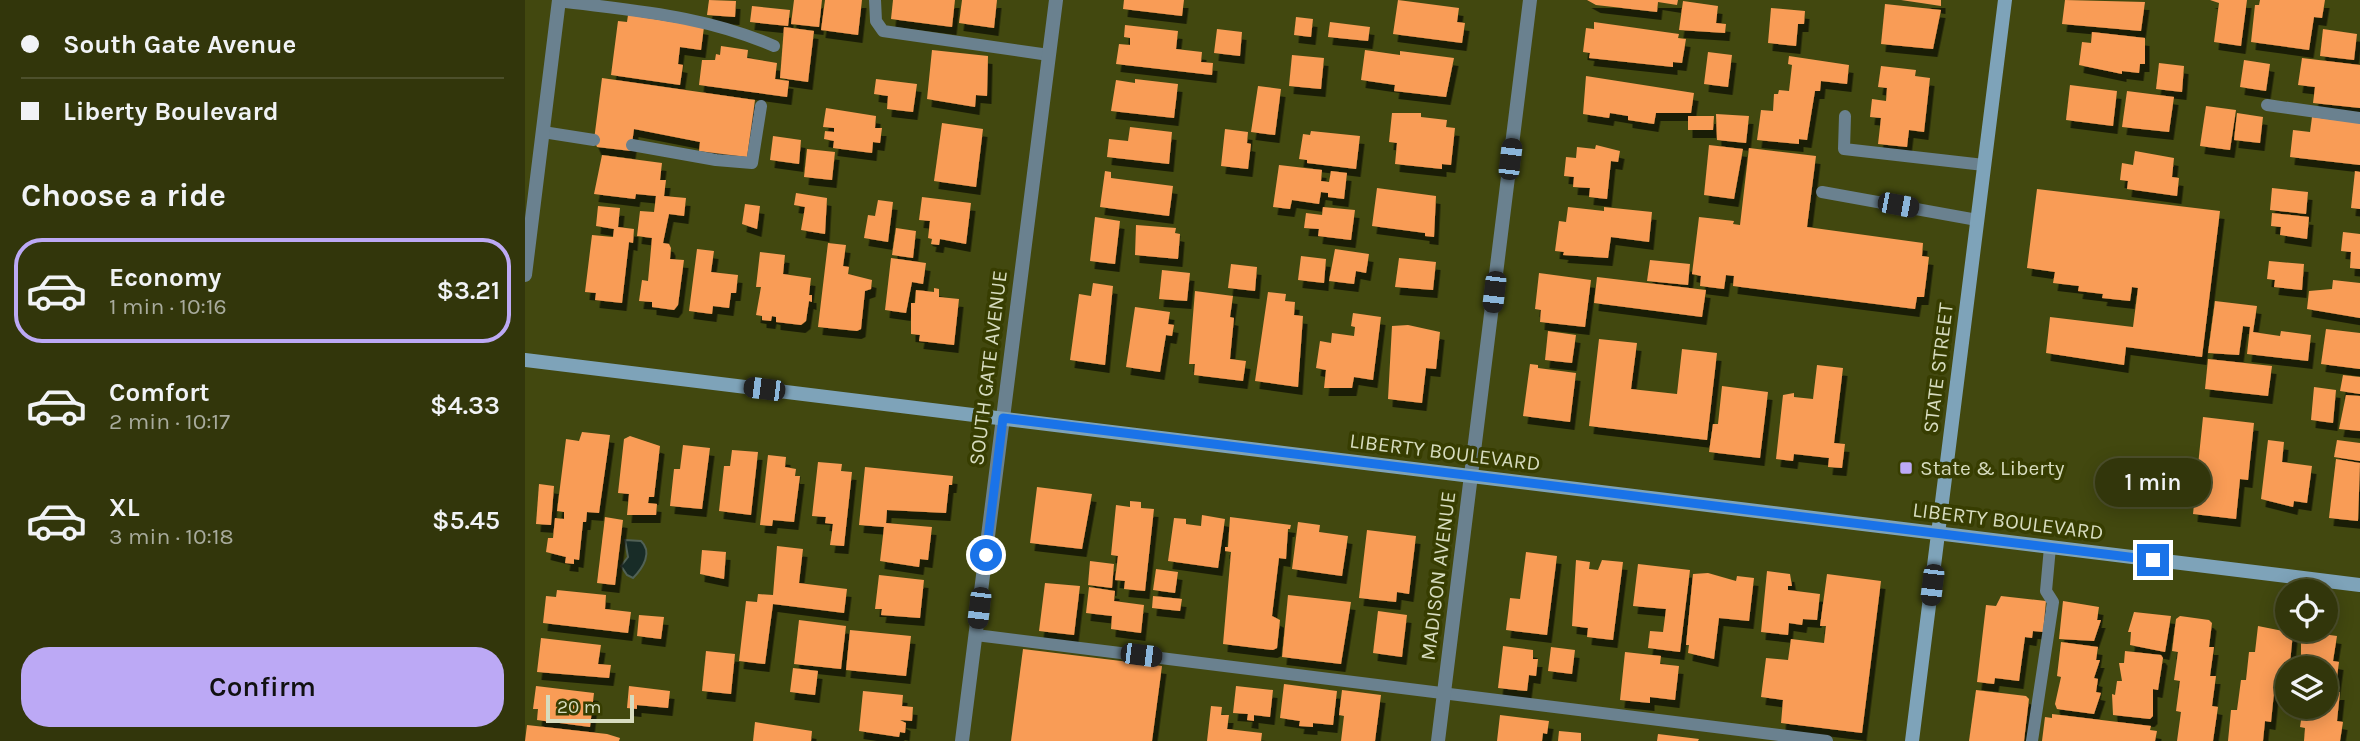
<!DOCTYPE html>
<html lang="en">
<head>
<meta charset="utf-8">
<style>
  body { margin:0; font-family:Karla,sans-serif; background:#3d4119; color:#f1f3f6; height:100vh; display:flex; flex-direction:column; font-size:26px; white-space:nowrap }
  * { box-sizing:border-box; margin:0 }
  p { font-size:23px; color:#a8ab9d }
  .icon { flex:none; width:38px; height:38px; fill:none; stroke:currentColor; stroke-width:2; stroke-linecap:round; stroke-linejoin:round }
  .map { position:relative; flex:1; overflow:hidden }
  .details { display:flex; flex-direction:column; background:#32360b; width:525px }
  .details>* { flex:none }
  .banner { display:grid; align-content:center; height:154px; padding:0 21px; background:#32360b }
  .fabs { position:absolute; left:1750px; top:579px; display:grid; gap:14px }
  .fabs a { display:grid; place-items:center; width:63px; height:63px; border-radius:50%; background:#32360b; box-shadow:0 4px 18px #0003,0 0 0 2px #4d502c; font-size:35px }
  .scale { position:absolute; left:21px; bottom:18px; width:88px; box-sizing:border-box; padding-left:7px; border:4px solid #d7dcbf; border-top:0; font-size:19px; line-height:24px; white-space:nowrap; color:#d7dcbf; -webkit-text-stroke:5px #373d01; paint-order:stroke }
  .end { position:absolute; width:32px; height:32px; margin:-16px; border:9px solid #1a73e8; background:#fff; box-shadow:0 0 0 4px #fff }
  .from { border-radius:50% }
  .bubble { position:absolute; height:49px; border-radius:24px; background:#32360b; box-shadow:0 4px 18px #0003,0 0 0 2px #4d502c; font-size:23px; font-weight:600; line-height:49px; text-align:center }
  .car { position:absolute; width:21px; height:42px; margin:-21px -10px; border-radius:9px; box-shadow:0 0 5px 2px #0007; background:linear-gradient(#222 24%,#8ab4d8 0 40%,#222 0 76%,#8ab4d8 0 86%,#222 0) }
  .banner b { display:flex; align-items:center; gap:24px; height:66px; font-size:26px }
  .banner b+b { border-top:2px solid #4d502c }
  .banner i { width:18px; height:18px; background:#f1f3f6 }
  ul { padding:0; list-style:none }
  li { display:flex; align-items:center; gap:21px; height:105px; margin:0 14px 10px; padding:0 7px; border:4px solid transparent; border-radius:28px }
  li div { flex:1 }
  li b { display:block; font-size:26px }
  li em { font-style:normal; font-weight:600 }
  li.current { border-color:#bca9f5 }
  li>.icon { width:63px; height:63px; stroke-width:1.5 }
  h2 { padding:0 21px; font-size:32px; line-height:84px }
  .button { display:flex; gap:14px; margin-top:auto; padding:14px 21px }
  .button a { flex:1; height:80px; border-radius:28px; background:#bca9f5; color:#111; font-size:28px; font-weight:600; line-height:80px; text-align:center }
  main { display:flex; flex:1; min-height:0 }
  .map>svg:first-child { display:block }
</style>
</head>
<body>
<main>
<section class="details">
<div class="banner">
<b><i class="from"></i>South Gate Avenue</b>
<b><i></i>Liberty Boulevard</b>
</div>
<h2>Choose a ride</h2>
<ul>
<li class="current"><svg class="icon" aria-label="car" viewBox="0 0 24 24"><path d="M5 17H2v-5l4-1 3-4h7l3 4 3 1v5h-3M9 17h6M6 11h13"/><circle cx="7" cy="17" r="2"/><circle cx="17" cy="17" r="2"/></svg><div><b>Economy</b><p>1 min · 10:16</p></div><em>$3.21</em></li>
<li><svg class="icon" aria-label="car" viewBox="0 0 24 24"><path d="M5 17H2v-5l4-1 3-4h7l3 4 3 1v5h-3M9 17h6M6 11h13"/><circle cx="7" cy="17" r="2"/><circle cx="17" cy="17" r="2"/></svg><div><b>Comfort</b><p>2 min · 10:17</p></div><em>$4.33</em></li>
<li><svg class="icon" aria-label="car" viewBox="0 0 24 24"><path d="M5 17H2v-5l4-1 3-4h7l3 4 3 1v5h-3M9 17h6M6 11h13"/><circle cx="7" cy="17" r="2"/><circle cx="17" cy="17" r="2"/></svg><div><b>XL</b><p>3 min · 10:18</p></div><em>$5.45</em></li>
</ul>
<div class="button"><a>Confirm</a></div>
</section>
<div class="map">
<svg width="1835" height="741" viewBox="0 0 1835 741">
  <defs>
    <filter id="shadow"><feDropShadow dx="4.5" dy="8" stdDeviation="0" flood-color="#0009"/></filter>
  </defs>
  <rect width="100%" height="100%" fill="#42480f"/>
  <path fill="#182c27" stroke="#516155" stroke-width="2" d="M100,540L116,541C128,552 118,568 108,578L102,575L96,566L103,557Z"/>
  <g fill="#f99c57" filter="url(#shadow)">
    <polygon points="184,0 211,1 210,17 182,15"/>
    <polygon points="269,0 297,0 294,27 266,24"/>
    <polygon points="300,0 337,0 333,35 296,30"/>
    <polygon points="368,0 430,0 427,27 366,19"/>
    <polygon points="437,0 472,0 469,28 434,23"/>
    <polygon points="599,0 659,0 657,16 598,9"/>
    <polygon points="873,0 934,8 932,22 940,23 937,43 868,34"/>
    <polygon points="1062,0 1153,0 1152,5 1133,2 1132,12 1071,5"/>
    <polygon points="1376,0 1416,0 1416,6"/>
    <polygon points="1540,0 1620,2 1616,31 1537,24"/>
    <polygon points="1685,0 1722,0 1716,46 1689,42 1694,3"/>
    <polygon points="1735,0 1800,0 1797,18 1789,17 1784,50 1726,42 1730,5 1734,5"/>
    <polygon points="1158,1 1193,6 1191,23 1201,24 1200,33 1154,30"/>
    <polygon points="1360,4 1416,10 1408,49 1356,44"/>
    <polygon points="227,6 265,10 263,26 225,22"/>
    <polygon points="1246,8 1280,11 1279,24 1273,24 1271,46 1243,43"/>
    <polygon points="103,15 179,27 176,50 155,47 153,64 158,65 155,85 86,75 93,21 102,22"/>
    <polygon points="771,17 788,19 786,37 769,35"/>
    <polygon points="805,22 845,27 843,41 803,37"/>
    <polygon points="1069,22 1154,34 1153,38 1161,39 1157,63 1148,62 1148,67 1064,58 1065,53 1058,52 1061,28 1069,29"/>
    <polygon points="600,25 653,31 651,49 677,52 676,62 688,63 687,75 591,64 594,44 605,45 605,38 599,37"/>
    <polygon points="259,27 289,31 283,82 255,78"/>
    <polygon points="692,29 717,32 715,56 689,53"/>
    <polygon points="1798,29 1832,34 1829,60 1795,56"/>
    <polygon points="1567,32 1620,38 1620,64 1615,64 1614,73 1597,71 1597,74 1554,65 1557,42 1566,43"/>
    <polygon points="196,46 223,50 222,58 252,63 250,79 264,81 262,97 174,85 177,60 190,60 191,54 195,55"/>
    <polygon points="407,50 463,56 462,96 451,95 450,107 402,99"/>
    <polygon points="840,50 875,55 875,51 929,58 921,97 869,91 870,85 836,80"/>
    <polygon points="1183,52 1207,55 1203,87 1179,84"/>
    <polygon points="767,55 799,58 796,89 764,86"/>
    <polygon points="1264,56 1324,65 1322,84 1296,81 1295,91 1290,91 1282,140 1274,139 1274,144 1232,140 1236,110 1248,111 1249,94 1253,94 1254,90 1264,91 1267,65 1263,64"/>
    <polygon points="1777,58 1835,65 1835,108 1788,103 1790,87 1773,85"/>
    <polygon points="1719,60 1745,64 1741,91 1715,87"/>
    <polygon points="1634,63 1659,66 1657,92 1631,89"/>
    <polygon points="1356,66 1391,70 1390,76 1405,78 1399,132 1384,130 1382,147 1353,144 1356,118 1345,117 1347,99 1361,101 1362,88 1353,87"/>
    <polygon points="1061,76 1169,93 1166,113 1131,113 1129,124 1103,120 1103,116 1085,113 1084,118 1058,114"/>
    <polygon points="77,78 230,100 222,157 174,151 175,142 109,129 106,151 72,147 69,140"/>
    <polygon points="351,79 392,84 388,112 362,109 363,96 349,94"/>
    <polygon points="610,79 653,84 649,118 586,111 591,80 610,83"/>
    <polygon points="1545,85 1592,91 1588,126 1541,120"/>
    <polygon points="733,86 756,89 750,135 726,132"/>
    <polygon points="1602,91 1649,97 1644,132 1597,127"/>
    <polygon points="1681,106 1711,110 1705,150 1675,146"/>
    <polygon points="301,108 351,116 350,128 357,128 355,143 348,142 347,153 308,148 309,141 299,139 300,131 309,132 309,128 298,127"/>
    <polygon points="867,113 896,113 896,117 922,120 921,127 930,128 926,165 917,164 917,169 870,164 872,143 864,142"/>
    <polygon points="1712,113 1738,117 1735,143 1709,140"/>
    <polygon points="1191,114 1224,116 1221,143 1192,140"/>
    <polygon points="1163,116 1189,116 1188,130 1163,130"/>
    <polygon points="1787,117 1835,123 1835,165 1765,157 1768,130 1785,132"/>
    <polygon points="417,123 458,129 451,187 409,181"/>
    <polygon points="605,127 647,132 644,164 582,157 584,139 603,141"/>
    <polygon points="700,129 723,132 722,143 726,144 723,169 696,166"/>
    <polygon points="786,131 835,136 831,169 782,163 782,160 774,159 778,134 785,135"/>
    <polygon points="248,136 276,140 274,164 245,160"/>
    <polygon points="1071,145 1095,151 1093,162 1086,161 1082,199 1064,197 1065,188 1048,187 1049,177 1039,176 1041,157 1051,158 1052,147 1070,149"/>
    <polygon points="1184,145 1218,149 1209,199 1179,195"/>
    <polygon points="1224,148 1291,156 1282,227 1398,243 1397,256 1404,257 1399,297 1392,297 1390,309 1208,286 1209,276 1201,275 1199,289 1175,286 1176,276 1167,274 1174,217 1209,221 1208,224 1215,225"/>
    <polygon points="282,149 310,152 307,180 279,177"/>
    <polygon points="1610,151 1649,158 1647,177 1654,178 1652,196 1602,189 1603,181 1595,180 1597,163 1608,165"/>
    <polygon points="77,155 137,163 135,180 141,180 139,196 161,198 159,216 144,214 138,243 144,244 146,248 145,259 159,260 153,305 149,310 127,307 127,302 114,301 117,280 123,281 127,238 112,236 115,211 129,212 131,196 111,194 110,199 69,194"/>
    <polygon points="754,165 797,170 796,181 804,182 806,171 822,173 819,199 803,197 803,193 796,192 794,204 767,200 765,209 748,207"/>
    <polygon points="580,171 586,172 586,178 648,186 644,216 575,207"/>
    <polygon points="1830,171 1835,172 1835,209 1826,208"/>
    <polygon points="852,188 911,196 909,237 900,236 900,233 847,226"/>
    <polygon points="1747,188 1783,192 1781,214 1745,210"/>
    <polygon points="1512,189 1695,211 1677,357 1601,347 1599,365 1521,353 1525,317 1608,327 1613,288 1607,287 1605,301 1577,298 1578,294 1553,291 1554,286 1528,283 1530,272 1502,268"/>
    <polygon points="271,193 302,198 300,234 276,230 280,207 269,205"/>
    <polygon points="397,197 446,203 441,244 415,239 414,245 406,244 407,239 403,238 405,221 394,220"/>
    <polygon points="353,200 368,202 363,242 339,238 343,215 350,216"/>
    <polygon points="220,204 235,206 232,229 217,224"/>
    <polygon points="73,206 95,208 93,227 109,229 108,243 104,242 97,303 70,300 71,293 60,292 67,235 88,237 89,229 71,226"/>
    <polygon points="798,207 830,210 826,240 793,236 794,229 779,228 781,213 797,215"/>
    <polygon points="1043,207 1079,211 1079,207 1127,212 1124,242 1086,237 1083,258 1038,255 1039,252 1030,251 1034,221 1041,222"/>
    <polygon points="1747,213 1784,217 1782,239 1755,235 1756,227 1746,226"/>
    <polygon points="570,217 595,221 590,264 565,261"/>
    <polygon points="611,225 651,228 650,233 655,234 653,259 610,255"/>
    <polygon points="371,228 391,231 388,258 367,255"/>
    <polygon points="1818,232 1835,234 1835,269 1825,268 1826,252 1816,251"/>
    <polygon points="303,243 321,245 318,266 324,267 323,274 347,280 346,289 340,291 336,329 332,331 293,327"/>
    <polygon points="172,249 189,251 186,272 213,275 211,293 206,293 204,308 188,306 187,314 164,311"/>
    <polygon points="810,249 844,254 841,273 831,271 829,284 804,281"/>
    <polygon points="235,252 260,255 258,274 286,278 284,295 287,295 287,302 284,301 281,321 276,325 251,322 251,317 247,316 246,321 237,320 237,316 231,315 236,287 231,287"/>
    <polygon points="776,256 801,259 799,283 773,280"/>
    <polygon points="366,258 401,263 398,284 387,282 381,313 360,310"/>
    <polygon points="874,258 911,262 908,290 870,287"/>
    <polygon points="1125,260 1165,264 1163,285 1122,281"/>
    <polygon points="1744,261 1779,264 1777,290 1749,287 1750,280 1742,279"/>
    <polygon points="706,264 732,267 730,291 703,288"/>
    <polygon points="637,270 665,273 662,301 634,299"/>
    <polygon points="1014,273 1066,280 1060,327 1015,322 1016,310 1010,309"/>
    <polygon points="1072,277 1181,290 1177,317 1069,303"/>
    <polygon points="1808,280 1835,283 1835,318 1782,309 1784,291 1807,289"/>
    <polygon points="568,283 588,286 580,365 545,360 554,294 566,296"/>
    <polygon points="409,288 414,289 414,297 434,299 429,345 394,341 395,335 386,334 386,303 390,303 391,290 409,292"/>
    <polygon points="670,291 708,296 705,317 709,318 705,359 721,361 718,381 669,375 670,364 664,364"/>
    <polygon points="743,292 761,294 760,301 770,302 769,315 778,316 773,387 730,381"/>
    <polygon points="1690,301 1732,306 1728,332 1755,336 1756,331 1786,335 1783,361 1722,354 1725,327 1718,326 1714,355 1683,353"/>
    <polygon points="610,307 645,312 643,324 649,325 647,336 641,335 635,372 601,367"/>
    <polygon points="828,313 856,317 848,380 829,377 827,388 799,388 801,370 791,368 795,341 806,343 807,333 829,336 830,327 826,326"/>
    <polygon points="883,325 915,332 911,369 901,368 897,403 863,399 867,326"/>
    <polygon points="1801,329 1835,333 1835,369 1796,364"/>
    <polygon points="1023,331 1051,335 1047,363 1020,360"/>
    <polygon points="1074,339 1112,343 1106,389 1152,394 1157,349 1192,353 1182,440 1064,426"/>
    <polygon points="1683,359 1747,366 1743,396 1680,389"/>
    <polygon points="1005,364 1013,365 1013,368 1051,373 1045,422 998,416"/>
    <polygon points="1292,365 1318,368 1309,443 1320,444 1317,468 1303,467 1304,458 1269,454 1268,461 1251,459 1258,395 1269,393 1269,397 1288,399"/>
    <polygon points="1818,375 1835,377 1835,394 1815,391"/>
    <polygon points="1197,386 1243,392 1235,458 1184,452 1188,424 1193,424"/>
    <polygon points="1789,387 1811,390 1808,423 1786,420"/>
    <polygon points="1821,395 1835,396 1835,431 1814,429"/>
    <polygon points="1678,417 1729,423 1723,480 1715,479 1711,519 1668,514"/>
    <polygon points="57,432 85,435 74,513 62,512 61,522 58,522 54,560 49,559 49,564 40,563 41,557 21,552 23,538 28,538 30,518 39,519 39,512 32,511 41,439 54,441"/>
    <polygon points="105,436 135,446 129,497 124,497 123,503 132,504 131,515 102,515 104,494 93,493 99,439"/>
    <polygon points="1743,440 1759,442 1757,462 1787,466 1782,503 1769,501 1768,507 1736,499"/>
    <polygon points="1812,440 1835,443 1835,461 1809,457"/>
    <polygon points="158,445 185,448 177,509 145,506 149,469 155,469"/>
    <polygon points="207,450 233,452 226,515 194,511 199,466 205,466"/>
    <polygon points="243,455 261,457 260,467 271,469 270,476 275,476 269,522 248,520 247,526 235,525"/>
    <polygon points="1811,459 1835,463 1833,521 1804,518"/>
    <polygon points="293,462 317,464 316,471 327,472 319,546 305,545 308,524 300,523 301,517 287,516"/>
    <polygon points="340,467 428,476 427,485 424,485 421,513 362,510 361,523 407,527 403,560 395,559 394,567 355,561 359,527 334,525"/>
    <polygon points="14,484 29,486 26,525 11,524"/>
    <polygon points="512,487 567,494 557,549 505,543"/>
    <polygon points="605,501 616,502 616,508 629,509 620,591 599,589 600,581 590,580 593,556 586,555 591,505 605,507"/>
    <polygon points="677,515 700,519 693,568 643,561 649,518 661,519 661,524 676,526"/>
    <polygon points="80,517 98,520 90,585 72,583"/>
    <polygon points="705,517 766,525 765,529 763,529 761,559 754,558 747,616 755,620 752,648 748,650 698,644 706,552 700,551 700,547 703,547"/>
    <polygon points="773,522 795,525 794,532 823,536 817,576 767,569"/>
    <polygon points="842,530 891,536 884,594 872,592 871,602 834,598"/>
    <polygon points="252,546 278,549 274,583 322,589 319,613 248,604 240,664 214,661 221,601 232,602 233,594 248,595"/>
    <polygon points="177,550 201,552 199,579 175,574"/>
    <polygon points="1001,552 1032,556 1022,635 981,630 985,598 995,599"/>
    <polygon points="1051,560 1065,562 1064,569 1073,570 1077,560 1098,562 1088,640 1062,637 1063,628 1047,626"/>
    <polygon points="565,561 589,564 587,588 563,585"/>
    <polygon points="1113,564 1165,570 1155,652 1123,648 1125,631 1138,632 1141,609 1108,606"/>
    <polygon points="631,569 653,572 650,593 628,590"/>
    <polygon points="1242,571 1265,574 1267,586 1263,586 1263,590 1295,594 1292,620 1278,619 1277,625 1264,623 1263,635 1236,632"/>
    <polygon points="1183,573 1211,581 1212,576 1229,578 1224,621 1194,618 1189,659 1163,653 1164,645 1161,645 1168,574"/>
    <polygon points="1302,574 1356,581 1337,733 1256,723 1258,700 1236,697 1241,658 1263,660 1266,639 1299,643 1301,626 1295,626"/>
    <polygon points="354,575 399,580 395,618 356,615 357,609 350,609"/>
    <polygon points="520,583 555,586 549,635 514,631"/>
    <polygon points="564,587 590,591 589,601 619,605 616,633 586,629 587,616 561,613"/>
    <polygon points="32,590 81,595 80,609 106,612 103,633 18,623 21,596 31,597"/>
    <polygon points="763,595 826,602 816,664 757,657"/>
    <polygon points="628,596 657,599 655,611 627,608"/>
    <polygon points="1476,596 1521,601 1518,632 1508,631 1507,638 1500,637 1494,681 1470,678 1469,684 1452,682 1461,605 1471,606"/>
    <polygon points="1538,601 1574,607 1572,620 1576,620 1569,641 1534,639"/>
    <polygon points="853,611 882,615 877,657 848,653"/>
    <polygon points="1609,612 1646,616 1640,652 1605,645 1606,632 1603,632"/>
    <polygon points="114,615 139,617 136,639 112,636"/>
    <polygon points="1655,616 1684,620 1687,623 1684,647 1689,647 1685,676 1691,676 1687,706 1693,707 1688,741 1652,741 1656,712 1651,711 1655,681 1649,680 1653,652 1647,651 1651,619"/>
    <polygon points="274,620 321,626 316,669 269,664"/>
    <polygon points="1733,626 1768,633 1765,663 1759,662 1755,694 1749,693 1746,722 1740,721 1738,741 1703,741 1706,710 1712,710 1716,680 1721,680 1724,652 1730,652"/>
    <polygon points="325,630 386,636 381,676 321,670"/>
    <polygon points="1776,631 1812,636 1808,661 1814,662 1810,692 1815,692 1812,721 1818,722 1815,741 1779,741 1780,728 1775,727 1778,707 1801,707 1801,668 1776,668"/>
    <polygon points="16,638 76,645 73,664 86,665 84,678 12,672"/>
    <polygon points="1536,642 1573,647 1571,660 1575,660 1569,678 1573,679 1571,692 1576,693 1569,714 1532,709 1530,704 1536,677 1532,676"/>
    <polygon points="978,646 1008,650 1008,659 1013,659 1011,676 1004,675 1002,691 973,688"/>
    <polygon points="1026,647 1050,650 1047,674 1023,671"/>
    <polygon points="498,649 637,666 627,741 486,741"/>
    <polygon points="181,651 210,654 206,694 177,691"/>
    <polygon points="1600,651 1636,655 1638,658 1633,690 1628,689 1628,716 1625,719 1588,715 1587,694 1590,695 1592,681 1597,681 1594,663 1599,663"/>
    <polygon points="1100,652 1136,656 1135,664 1154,666 1150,700 1125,697 1125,703 1095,700"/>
    <polygon points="268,668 293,671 290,695 265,692"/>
    <polygon points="759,684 812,691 808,725 788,723 788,727 774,726 775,721 755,718"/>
    <polygon points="11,686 69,693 65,727 12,720 13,709 8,709"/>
    <polygon points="104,686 145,691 143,708 112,705 112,709 102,708"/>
    <polygon points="711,686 748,690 745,717 729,715 729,721 722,720 723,714 708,713"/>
    <polygon points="817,690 856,695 850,741 816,741 819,716 814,715"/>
    <polygon points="1451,690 1501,696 1504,699 1499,741 1444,741"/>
    <polygon points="338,691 378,695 377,706 388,707 387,721 375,720 381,723 380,733 375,732 374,737 334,731"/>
    <polygon points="686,706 697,707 696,715 704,715 702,729 737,733 736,741 682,741"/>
    <polygon points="1527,714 1626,726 1625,730 1632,731 1630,741 1517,741 1520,717 1527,718"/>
    <polygon points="975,715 1024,721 1022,734 1018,733 1017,741 972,741"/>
    <polygon points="230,722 287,731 286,741 228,741"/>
    <polygon points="2,725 82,734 95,738 94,741 0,741"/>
    <polygon points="1034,731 1056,733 1056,741 1033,741"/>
    <polygon points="1133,734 1174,739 1173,741 1132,741"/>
  </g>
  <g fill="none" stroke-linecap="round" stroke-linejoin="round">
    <g stroke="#6a818f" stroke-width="12">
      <polyline points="350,0 351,21 358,31 524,55"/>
      <path d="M34,1C110,11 178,15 249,46"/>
      <polyline points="1742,105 1835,118"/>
      <polyline points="1320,116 1319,149 1459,165"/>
      <polyline points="18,132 69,140"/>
      <polyline points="107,145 191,160 227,163 236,106"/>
      <polyline points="1297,192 1452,220"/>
      <polyline points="451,635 1302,741"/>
      <polyline points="1507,741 1528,602 1521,591 1525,547"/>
    </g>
    <g stroke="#6a818f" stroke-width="14">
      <polyline points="0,275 34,0"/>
      <polyline points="437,741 531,0"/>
      <polyline points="913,741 1005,0"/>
    </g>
    <g stroke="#7ea3b9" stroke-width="14">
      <polyline points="0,360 1835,585"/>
      <polyline points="1387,741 1480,0"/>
    </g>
  </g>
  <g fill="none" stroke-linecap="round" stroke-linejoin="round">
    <polyline stroke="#1a73e8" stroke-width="9" points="461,555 478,418 1628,560"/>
  </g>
  <rect fill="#bca9f5" stroke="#373d01" stroke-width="2.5" x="1374" y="461" width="14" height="14" rx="3.5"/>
  <g text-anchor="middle" stroke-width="7" stroke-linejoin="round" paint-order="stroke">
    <g font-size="21" fill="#d7dcbf" stroke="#373d01">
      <text transform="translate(463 368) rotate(-83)" y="7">SOUTH GATE AVENUE</text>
      <text transform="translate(1413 368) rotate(-83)" y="7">STATE STREET</text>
      <text transform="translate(920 452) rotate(7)" y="7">LIBERTY BOULEVARD</text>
      <text transform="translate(1483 521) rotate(7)" y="7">LIBERTY BOULEVARD</text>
      <text transform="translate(913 576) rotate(-83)" y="7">MADISON AVENUE</text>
    </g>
    <g font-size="21" fill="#d7dcbf" stroke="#373d01" text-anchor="start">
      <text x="1395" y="475">State &amp; Liberty</text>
    </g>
  </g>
</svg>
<div class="fabs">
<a><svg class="icon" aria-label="locate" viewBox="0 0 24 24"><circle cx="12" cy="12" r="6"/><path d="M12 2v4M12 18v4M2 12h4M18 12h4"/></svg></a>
<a><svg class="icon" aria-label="layers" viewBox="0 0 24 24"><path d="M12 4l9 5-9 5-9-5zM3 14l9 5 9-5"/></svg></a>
</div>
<div class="scale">20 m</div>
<i class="end from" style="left:461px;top:555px"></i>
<i class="end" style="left:1628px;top:560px"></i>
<div class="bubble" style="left:1570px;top:458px;width:116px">1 min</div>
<i class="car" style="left:985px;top:159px;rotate:7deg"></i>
<i class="car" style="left:1373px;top:205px;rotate:101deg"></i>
<i class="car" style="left:969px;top:292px;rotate:187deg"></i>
<i class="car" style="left:239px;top:389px;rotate:277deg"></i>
<i class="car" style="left:1407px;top:585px;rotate:187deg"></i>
<i class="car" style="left:454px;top:608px;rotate:187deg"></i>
<i class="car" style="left:616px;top:655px;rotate:97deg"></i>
</div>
</main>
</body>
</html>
